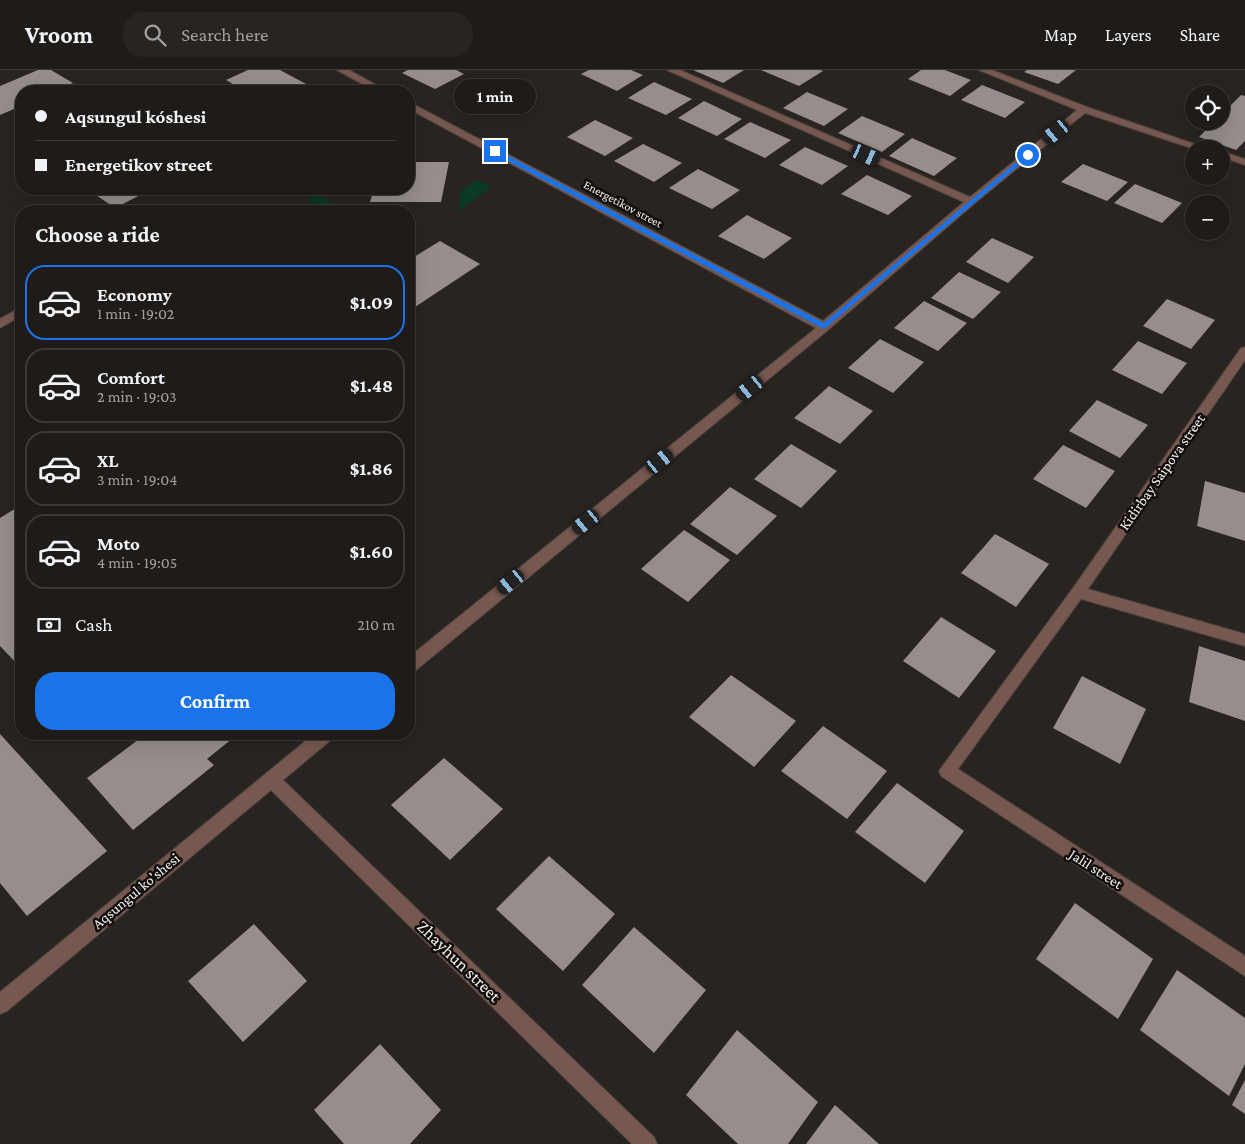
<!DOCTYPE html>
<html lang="en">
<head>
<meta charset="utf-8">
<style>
  body { margin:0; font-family:"Crimson Pro",serif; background:#272421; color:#f1f3f6; height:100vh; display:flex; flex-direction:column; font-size:19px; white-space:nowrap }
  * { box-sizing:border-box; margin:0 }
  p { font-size:16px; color:#a1a1a2 }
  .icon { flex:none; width:28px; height:28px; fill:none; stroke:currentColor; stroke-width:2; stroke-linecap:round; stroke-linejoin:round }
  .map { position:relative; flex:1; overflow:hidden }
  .side { position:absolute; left:15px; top:135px; width:400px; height:535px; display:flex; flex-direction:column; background:#1f1b18; border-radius:20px; box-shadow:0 5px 20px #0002,0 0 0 1px #3c3937 }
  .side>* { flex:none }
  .top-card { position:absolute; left:15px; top:15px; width:400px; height:110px; border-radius:20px; box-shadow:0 5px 20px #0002,0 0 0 1px #3c3937; display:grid; align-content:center; height:110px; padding:0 20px; background:#1f1b18 }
  .fabs { position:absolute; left:1185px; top:15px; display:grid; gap:10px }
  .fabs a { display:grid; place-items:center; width:45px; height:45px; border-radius:50%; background:#1f1b18; box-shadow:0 5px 20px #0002,0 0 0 1px #3c3937; font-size:25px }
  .end { position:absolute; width:22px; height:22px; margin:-11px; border:6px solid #1a73e8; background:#fff; box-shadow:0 0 0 2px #fff }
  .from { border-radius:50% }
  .bubble { position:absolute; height:35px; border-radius:18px; background:#1f1b18; box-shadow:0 5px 20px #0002,0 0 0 1px #3c3937; font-size:16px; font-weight:700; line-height:35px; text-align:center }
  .car { position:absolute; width:15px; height:30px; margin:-15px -8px; border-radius:6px; box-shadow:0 0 4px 1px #0007; background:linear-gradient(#222 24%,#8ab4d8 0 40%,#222 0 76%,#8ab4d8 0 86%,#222 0) }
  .top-card b { display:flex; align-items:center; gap:18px; height:48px; font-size:19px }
  .top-card b+b { border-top:1px solid #3c3937 }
  .top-card i { width:12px; height:12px; background:#f1f3f6 }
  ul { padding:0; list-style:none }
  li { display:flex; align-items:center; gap:15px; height:75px; margin:0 10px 8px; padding:0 10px; border:2px solid #3c3937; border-radius:20px }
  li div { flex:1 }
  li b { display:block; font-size:19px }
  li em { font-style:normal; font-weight:700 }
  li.current { border-color:#1a73e8 }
  li>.icon { width:45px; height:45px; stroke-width:1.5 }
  h2 { padding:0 20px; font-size:22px; line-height:60px }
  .pay { display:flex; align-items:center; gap:12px; height:55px; padding:0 20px; font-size:19px }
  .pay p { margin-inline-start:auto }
  .cta { display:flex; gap:10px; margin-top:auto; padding:10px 20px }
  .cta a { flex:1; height:58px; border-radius:20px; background:#1a73e8; color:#fff; font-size:20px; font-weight:700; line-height:58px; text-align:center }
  header { display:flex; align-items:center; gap:30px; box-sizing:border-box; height:70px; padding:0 25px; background:#1f1b18; border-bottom:1px solid #3c3937 }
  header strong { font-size:24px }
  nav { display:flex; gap:28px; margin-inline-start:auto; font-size:18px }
  .search { width:350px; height:45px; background:#272421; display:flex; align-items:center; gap:12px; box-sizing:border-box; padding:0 18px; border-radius:20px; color:#a1a1a2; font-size:19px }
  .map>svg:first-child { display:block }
</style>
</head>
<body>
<header>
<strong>Vroom</strong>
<div class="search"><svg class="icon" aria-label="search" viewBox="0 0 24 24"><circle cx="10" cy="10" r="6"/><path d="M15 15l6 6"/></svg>Search here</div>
<nav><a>Map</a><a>Layers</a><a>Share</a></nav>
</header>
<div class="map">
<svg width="1245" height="1074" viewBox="0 0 1245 1074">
  <rect width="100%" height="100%" fill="#292420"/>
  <g fill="#0a3925">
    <polygon points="477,110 492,117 458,141 461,120"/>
    <polygon points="317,124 345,141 325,141 307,130"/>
  </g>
  <g fill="#958e8a">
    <polygon points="38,0 51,0 73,13 54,21 21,21 21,36 0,45 0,16"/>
    <polygon points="248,0 280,0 319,21 245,21 226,10"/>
    <polygon points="408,0 456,0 464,4 435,19 402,3"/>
    <polygon points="589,0 631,0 643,5 617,21 581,4"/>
    <polygon points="693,0 744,0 723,13"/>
    <polygon points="761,0 820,0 823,1 799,16"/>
    <polygon points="921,0 945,0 971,10 950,26 908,9"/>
    <polygon points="1027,0 1076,0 1058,14 1024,2"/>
    <polygon points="654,12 692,29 666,45 628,28"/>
    <polygon points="982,15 1025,32 1005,48 961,30"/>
    <polygon points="807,22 848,39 824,56 783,38"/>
    <polygon points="1241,25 1245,26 1245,71 1236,80 1199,67 1215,51 1221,51 1221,45"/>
    <polygon points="704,31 742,49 717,66 678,48"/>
    <polygon points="862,46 905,64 882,82 838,63"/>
    <polygon points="595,50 633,68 605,86 567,67"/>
    <polygon points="750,52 791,70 765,88 724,69"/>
    <polygon points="912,68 957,88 934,106 889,86"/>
    <polygon points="643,74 682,93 654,112 614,91"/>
    <polygon points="805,77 848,96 822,115 779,95"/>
    <polygon points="409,92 449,92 441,132 370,132 374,119 409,119"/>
    <polygon points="1083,94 1128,112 1107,131 1061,112"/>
    <polygon points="698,99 740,120 712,139 669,118"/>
    <polygon points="867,105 912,126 888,145 841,124"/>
    <polygon points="1135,114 1182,133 1162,153 1114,133"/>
    <polygon points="87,119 152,119 115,138"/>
    <polygon points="293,135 304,141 281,141"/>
    <polygon points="747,145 792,168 764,189 718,166"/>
    <polygon points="992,168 1034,187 1008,213 966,192"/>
    <polygon points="440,171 480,194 409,241 409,190"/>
    <polygon points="959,202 1001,222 973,249 931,228"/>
    <polygon points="1167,229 1215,250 1191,279 1143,256"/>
    <polygon points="924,231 967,253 938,281 894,258"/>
    <polygon points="880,269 924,292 893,323 848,298"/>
    <polygon points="1138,271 1187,293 1162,324 1112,300"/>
    <polygon points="829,316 873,341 840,374 794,348"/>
    <polygon points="1097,330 1148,355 1120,388 1069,361"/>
    <polygon points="791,374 837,401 801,438 754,409"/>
    <polygon points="1063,375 1115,401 1086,438 1033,409"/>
    <polygon points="1205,411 1245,423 1245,471 1197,456"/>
    <polygon points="730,417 777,446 737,485 690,454"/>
    <polygon points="21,435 21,598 0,576 0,448"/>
    <polygon points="684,460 730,490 688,532 641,499"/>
    <polygon points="995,464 1049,494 1016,537 961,503"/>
    <polygon points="941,547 996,581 959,628 903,591"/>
    <polygon points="1199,576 1245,591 1245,651 1189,632"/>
    <polygon points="731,605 796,651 754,697 689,647"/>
    <polygon points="1082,606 1146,639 1120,694 1053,658"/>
    <polygon points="823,656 887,701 847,749 781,701"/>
    <polygon points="0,664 107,781 27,846 0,813"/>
    <polygon points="146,664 238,664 207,689 214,695 133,760 87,708"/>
    <polygon points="444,688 503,739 450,790 391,735"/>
    <polygon points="897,713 964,761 925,813 855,762"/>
    <polygon points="549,786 615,844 563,901 496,839"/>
    <polygon points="1075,833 1153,889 1118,949 1036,889"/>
    <polygon points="254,854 307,911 243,972 188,911"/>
    <polygon points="634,857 706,920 654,983 582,915"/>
    <polygon points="1177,900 1245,948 1245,994 1229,1026 1140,960"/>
    <polygon points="737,960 818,1032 788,1074 738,1074 686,1025"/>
    <polygon points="380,974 441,1040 410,1074 344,1074 314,1040"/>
    <polygon points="1245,1010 1245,1044 1232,1035"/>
    <polygon points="835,1035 879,1074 806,1074"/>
  </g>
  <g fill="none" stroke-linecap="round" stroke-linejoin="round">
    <g stroke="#46413d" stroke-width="2">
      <polygon id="lane" points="21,237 21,246 0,258 0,249"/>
    </g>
    <g stroke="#46413d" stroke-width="2">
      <g id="street">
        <polygon points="337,0 349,0 387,21 375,21"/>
        <polygon points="667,0 680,0 970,127 1077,40 979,0 992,0 1087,37 1209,79 1194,79 1085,43 975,133 828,260 415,601 409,602 409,587 816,258 409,39 409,32 823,251 964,132"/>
        <polygon points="1221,81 1245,89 1245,95 1221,87"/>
        <polygon points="1245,277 1245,290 1088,519 1245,564 1245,576 1081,529 958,699 1245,886 1245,906 941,706 939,701 1073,518 1241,278"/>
        <polygon points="314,664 334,664 332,669 283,710 654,1067 657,1074 632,1074 271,720 7,941 0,944 0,922"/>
      </g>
    </g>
    <use href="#lane" fill="#775850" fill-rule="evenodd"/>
    <use href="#street" fill="#775850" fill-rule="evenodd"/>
  </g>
  <polygon fill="#1a73e8" points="493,80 497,80 824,253 1026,84 1031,85 824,259 493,83"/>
  <g text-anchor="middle" stroke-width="5" stroke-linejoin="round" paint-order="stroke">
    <g font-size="12" fill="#f5f2ef" stroke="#100d0c">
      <text transform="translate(623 134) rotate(28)" y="4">Energetikov street</text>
    </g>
    <g font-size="15" fill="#f5f2ef" stroke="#100d0c">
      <text transform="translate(1162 402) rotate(-55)" y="5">Kidirbay Saipova street</text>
      <text transform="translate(1096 799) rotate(33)" y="5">Jalil street</text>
      <text transform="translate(136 821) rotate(-40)" y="5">Aqsungul ko'shesi</text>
    </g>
    <g font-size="18" fill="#f5f2ef" stroke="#100d0c">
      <text transform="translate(459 891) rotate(44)" y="6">Zhayhun street</text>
    </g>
  </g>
</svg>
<div class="fabs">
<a><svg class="icon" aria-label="locate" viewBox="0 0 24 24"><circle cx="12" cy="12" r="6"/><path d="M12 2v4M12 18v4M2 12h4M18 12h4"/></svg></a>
<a>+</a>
<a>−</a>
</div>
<i class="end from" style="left:1028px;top:85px"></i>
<i class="end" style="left:495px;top:81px"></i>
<div class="bubble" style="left:454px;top:9px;width:82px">1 min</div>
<i class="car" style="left:1056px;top:62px;rotate:231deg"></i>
<i class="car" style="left:866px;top:85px;rotate:114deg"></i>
<i class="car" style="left:750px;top:318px;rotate:231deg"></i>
<i class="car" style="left:660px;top:391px;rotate:51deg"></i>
<i class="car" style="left:586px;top:452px;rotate:231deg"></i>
<i class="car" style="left:511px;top:512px;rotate:231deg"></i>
<div class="top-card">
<b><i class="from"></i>Aqsungul kóshesi</b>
<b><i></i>Energetikov street</b>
</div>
<section class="side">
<h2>Choose a ride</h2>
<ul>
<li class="current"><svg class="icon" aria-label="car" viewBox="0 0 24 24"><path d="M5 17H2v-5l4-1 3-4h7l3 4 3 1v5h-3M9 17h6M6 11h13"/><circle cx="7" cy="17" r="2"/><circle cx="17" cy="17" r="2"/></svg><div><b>Economy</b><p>1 min · 19:02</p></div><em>$1.09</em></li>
<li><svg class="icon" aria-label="car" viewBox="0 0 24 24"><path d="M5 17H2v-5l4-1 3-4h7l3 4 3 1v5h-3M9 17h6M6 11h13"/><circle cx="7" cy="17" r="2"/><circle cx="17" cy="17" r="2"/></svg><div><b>Comfort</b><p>2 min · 19:03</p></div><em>$1.48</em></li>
<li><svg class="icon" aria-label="car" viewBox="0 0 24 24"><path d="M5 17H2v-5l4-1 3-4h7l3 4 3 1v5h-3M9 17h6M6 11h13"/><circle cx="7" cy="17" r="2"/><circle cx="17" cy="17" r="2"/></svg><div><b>XL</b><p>3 min · 19:04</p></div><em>$1.86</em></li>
<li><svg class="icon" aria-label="car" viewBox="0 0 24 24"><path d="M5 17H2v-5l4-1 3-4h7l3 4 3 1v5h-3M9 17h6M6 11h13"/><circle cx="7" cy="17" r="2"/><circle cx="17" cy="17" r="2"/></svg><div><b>Moto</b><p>4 min · 19:05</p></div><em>$1.60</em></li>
</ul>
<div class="pay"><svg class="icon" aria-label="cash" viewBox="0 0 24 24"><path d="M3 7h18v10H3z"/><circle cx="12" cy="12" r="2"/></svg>Cash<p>210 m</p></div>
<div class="cta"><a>Confirm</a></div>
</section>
</div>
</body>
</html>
